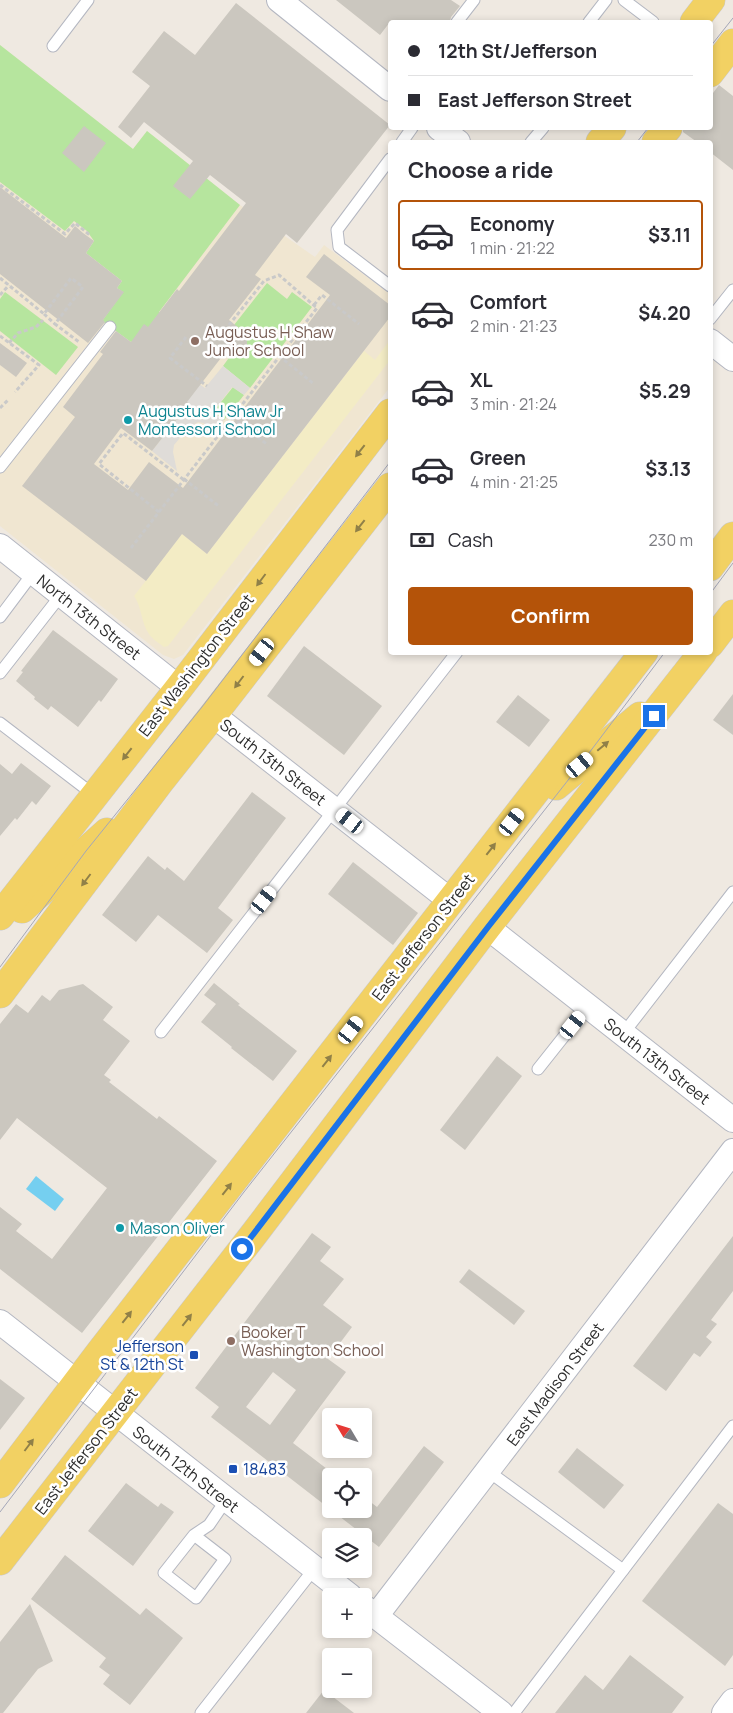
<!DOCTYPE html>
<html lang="en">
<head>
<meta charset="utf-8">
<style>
  body { margin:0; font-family:Manrope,sans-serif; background:#f2f2f3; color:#2b2b33; height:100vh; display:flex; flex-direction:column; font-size:19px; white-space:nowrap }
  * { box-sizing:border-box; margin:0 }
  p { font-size:16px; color:#7c7c81 }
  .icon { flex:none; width:28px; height:28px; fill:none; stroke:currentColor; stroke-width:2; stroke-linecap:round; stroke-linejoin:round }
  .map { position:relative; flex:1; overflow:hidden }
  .panel { position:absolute; left:388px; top:140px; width:325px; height:515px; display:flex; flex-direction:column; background:#fff; border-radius:5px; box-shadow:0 2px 8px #0003 }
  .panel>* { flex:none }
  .guide { position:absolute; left:388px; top:20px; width:325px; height:110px; border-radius:5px; box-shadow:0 2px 8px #0003; display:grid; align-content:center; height:110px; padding:0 20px; background:#fff }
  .needle { width:32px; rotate:308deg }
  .buttons { position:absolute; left:322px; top:1408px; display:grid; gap:10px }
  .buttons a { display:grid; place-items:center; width:50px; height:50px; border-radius:5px; background:#fff; box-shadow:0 2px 8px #0003; font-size:25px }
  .end { position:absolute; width:22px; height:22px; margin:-11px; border:6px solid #1a73e8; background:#fff; box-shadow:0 0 0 2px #fff }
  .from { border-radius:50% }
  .car { position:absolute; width:15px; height:30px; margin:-15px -8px; border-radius:6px; box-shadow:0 0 4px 1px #0007; background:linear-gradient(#fff 24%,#345 0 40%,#fff 0 76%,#345 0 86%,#fff 0) }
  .guide b { display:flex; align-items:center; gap:18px; height:48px; font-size:19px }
  .guide b+b { border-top:1px solid #e1e1e2 }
  .guide i { width:12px; height:12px; background:#2b2b33 }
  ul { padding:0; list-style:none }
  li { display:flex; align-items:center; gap:15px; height:70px; margin:0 10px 8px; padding:0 10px; border:2px solid transparent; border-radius:5px }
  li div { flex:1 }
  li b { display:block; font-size:19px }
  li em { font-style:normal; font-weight:700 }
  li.on { border-color:#b45309 }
  li>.icon { width:45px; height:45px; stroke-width:1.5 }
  h2 { padding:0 20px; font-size:22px; line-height:60px }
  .pay { display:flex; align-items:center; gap:12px; height:55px; padding:0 20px; font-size:19px }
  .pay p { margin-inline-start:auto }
  .cta { display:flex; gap:10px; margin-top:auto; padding:10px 20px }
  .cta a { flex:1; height:58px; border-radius:5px; background:#b45309; color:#fff; font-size:20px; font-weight:700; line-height:58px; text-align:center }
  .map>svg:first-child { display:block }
</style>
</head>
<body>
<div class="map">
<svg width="733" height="1713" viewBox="0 0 733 1713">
  <rect width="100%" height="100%" fill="#efe9e1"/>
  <polygon fill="#f0e6d1" points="0,45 133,149 147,131 240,205 315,257 324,245 390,294 390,387 183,655 174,659 163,655 0,526"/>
  <g fill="#b6e59e">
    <polygon points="0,45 133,149 147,131 240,205 159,312 178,327 131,342 102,321 123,292 117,288 122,281 86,253 94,241 87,231 74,221 65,231 0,182"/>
    <path d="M267,283L287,299L292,292L312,307L250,388L223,366L231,355C239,355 242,352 247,345L234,325Z"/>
    <polygon points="5,292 78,347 56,375 0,331 0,299"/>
    <polygon points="233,387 244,395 224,420 213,412"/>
  </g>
  <path fill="#f3ecc5" d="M390,340V360L168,646L164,647C159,643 152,639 149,634C141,623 142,607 134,596L182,534L207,554L364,351L375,360Z"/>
  <polygon fill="#dfdcd8" points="223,366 250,388 244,395 232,387 213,412 224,420 216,429 203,423 198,422 188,428 174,445 173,452 177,471 152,451 189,404 179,396 193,380 205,388"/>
  <polygon fill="#75cff0" points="36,1176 64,1199 55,1211 26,1189"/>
  <g fill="#cbc7bf" fill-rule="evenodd">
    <polygon points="336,0 451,0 460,6 451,17 450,22 390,22 380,35"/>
    <polygon points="236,3 390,125 297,243 286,234 255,275 261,279 229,320 244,332 247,338 247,345 242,351 237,355 231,355 224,354 187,402 189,404 152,451 121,428 94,464 128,490 149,462 183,488 330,295 306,277 324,254 390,305 390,317 207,554 182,534 146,581 22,486 75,417 63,407 103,354 100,352 116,331 131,342 144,324 148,327 177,289 179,291 246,203 210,175 190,199 173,186 193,161 144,122 131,138 118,127 150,86 132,72 164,31 195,55"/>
    <polygon points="719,85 733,96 733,170 710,152 710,142 697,142 683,132 683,128 710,128 710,97"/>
    <polygon points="84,126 106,143 84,172 62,153"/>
    <polygon points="0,187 66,238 75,226 83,233 94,241 86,253 122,281 117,288 124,292 103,320 105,322 88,343 0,274"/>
    <polygon points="0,343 27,363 16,377 0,365"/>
    <polygon points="53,630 118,679 101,702 99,700 78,727 51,706 48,710 34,699 35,697 16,681 23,672 21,671"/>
    <polygon points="304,646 382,706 344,755 267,696"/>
    <polygon points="733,694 733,735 713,720"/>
    <polygon points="518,695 550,720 529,747 496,722"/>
    <polygon points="21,763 51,786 36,805 32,801 17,820 15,818 0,836 0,764 12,774"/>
    <polygon points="252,792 286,818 218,908 233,920 207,953 158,915 136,942 102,915 148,856 165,870 167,867 184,881"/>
    <polygon points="353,862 418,913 393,945 328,894"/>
    <polygon points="214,983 240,1004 238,1005 297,1051 273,1081 231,1048 232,1047 201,1022 216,1004 204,995"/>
    <polygon points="83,984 113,1007 103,1020 130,1041 104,1075 111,1080 109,1082 157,1119 159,1116 217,1161 82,1333 0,1269 0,1207 22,1224 16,1231 52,1259 107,1188 17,1118 0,1140 0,1024 16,1004 28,1013 42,995 50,1001 59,990"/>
    <polygon points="497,1056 522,1076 465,1150 440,1130"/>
    <path d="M312,1233L331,1247L320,1261L344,1279L323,1305L352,1327L328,1359L346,1372L293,1443L331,1472V1509H364V1497L377,1507L424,1446L444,1462L379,1547L211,1417L219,1407L195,1388ZM273,1372L296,1390L270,1425L246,1407Z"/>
    <polygon points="733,1236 733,1291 711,1320 717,1324 706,1337 712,1342 700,1357 694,1353 666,1391 633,1366"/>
    <polygon points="469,1269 525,1311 514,1325 459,1282"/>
    <polygon points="0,1379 25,1398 0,1430"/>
    <polygon points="577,1448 624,1485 604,1509 558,1472"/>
    <polygon points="126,1483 158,1507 161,1503 174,1512 133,1566 88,1531"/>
    <polygon points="718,1503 733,1514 733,1655 725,1666 642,1601"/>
    <polygon points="65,1555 140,1615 146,1608 183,1638 130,1705 103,1684 110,1675 99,1667 106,1658 31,1599"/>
    <polygon points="30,1604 53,1661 38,1669 3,1713 0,1713 0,1642"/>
    <polygon points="630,1655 684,1697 672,1713 555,1713 585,1675 603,1690"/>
    <polygon points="324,1690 354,1713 306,1713"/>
  </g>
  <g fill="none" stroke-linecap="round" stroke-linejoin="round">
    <g stroke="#b4b7c1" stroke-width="13">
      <g id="lane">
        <polyline points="624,0 653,22"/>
        <polyline points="457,22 474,0"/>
        <polyline points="589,22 606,0"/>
        <polyline points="53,46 88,0"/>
        <polyline points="402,142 412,128"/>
        <polyline points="531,142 543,128"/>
        <polyline points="390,159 337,230 339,247 390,286"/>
        <polyline points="710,319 733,290"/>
        <polyline points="0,467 110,327"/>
        <polyline points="0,617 33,573"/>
        <polyline points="0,673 61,595"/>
        <polyline points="0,723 94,795"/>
        <polyline points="161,1032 457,652"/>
        <polyline points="623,1034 733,892"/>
        <polyline points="538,1069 588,1006"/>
        <polyline points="488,1471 623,1570"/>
        <polyline points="194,1535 225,1559 196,1598 164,1573 194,1535 209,1525 226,1500"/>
        <polyline points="201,1713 314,1569"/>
        <polyline points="514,1713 733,1426"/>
      </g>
    </g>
    <g stroke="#b4b7c1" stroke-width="26">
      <g id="street">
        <polyline points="279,0 390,89"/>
        <polyline points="439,128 458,142"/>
        <polyline points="710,341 733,359"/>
        <polyline points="0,546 179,688"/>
        <polyline points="213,715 451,901"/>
        <polyline points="487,927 733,1120"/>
        <polyline points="0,1322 350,1596"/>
        <polyline points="364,1607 501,1713"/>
        <polyline points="376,1616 733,1151"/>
        <polyline points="724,1713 733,1701"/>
      </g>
    </g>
    <g stroke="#c9c9c9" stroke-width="29">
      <g id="primary">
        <polyline points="694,22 711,0"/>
        <polyline points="710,73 733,43"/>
        <polyline points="600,142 612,128"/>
        <polyline points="656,142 668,128"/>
        <polyline points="710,567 733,536"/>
        <polyline points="710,644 733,614"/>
        <polyline points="556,786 640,716"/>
        <polyline points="22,909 107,832"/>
        <polyline points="0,916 179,688 390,413"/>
        <polyline points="0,994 159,783 213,715 390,487"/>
        <polyline points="0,1484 100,1352 644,652"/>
        <polyline points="0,1561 254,1234 487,927 703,652"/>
      </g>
    </g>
    <g stroke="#c9c9c9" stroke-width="3" stroke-dasharray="4 2.5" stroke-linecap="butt">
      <polyline points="0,185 65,234 75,223 91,236"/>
      <polyline points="0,278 44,314 71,278 83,287 55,324 79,342"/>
      <polyline points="0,295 9,285"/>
      <polyline points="314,305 322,295 359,324"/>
      <polyline points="44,314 55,324"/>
      <polyline points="0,336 39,365 15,392"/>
      <polyline points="186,337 170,358 207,386"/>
      <polyline points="9,343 18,333 36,327 43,320"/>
      <polyline points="279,356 314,384"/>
      <polyline points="0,408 8,400"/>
      <polyline points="232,417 268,445"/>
      <polyline points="184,479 220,507"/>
      <polyline points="159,512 99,464 123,433 184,480"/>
      <polyline points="131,548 317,308 279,275 264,281 229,325"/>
    </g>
    <use href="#lane" stroke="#fff" stroke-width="11"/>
    <use href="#street" stroke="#fff" stroke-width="24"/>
    <use href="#primary" stroke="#f2d163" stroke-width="28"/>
    <g stroke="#a3a6b8" stroke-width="1">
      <polyline points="710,47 733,18"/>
      <polyline points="637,142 648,128"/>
      <polyline points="710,594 733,563"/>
      <polyline points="0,967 86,851 202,707 390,462"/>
      <polyline points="0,1512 244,1192 580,765 665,652"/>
    </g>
  </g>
  <defs><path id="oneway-solid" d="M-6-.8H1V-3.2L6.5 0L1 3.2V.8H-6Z" transform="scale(1.25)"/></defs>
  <g fill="#908048">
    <use href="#oneway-solid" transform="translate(360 451) rotate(128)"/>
    <use href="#oneway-solid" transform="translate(360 526) rotate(128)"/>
    <use href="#oneway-solid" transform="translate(261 580) rotate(127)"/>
    <use href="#oneway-solid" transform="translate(239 682) rotate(127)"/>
    <use href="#oneway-solid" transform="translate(603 746) rotate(-40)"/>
    <use href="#oneway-solid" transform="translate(127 754) rotate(128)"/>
    <use href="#oneway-solid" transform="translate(491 849) rotate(-52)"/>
    <use href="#oneway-solid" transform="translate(86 880) rotate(127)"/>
    <use href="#oneway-solid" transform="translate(327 1061) rotate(-52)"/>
    <use href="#oneway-solid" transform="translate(227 1189) rotate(-52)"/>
    <use href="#oneway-solid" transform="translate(127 1317) rotate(-52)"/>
    <use href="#oneway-solid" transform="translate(187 1320) rotate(-52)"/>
    <use href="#oneway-solid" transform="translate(29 1445) rotate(-53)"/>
  </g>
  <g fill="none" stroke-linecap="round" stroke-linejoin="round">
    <polyline stroke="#1a73e8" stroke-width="6" points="242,1249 488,927 654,716"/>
  </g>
  <g fill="#8d6e63" stroke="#fff" stroke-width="2">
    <circle cx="195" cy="341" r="5"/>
    <circle cx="231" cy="1341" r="5"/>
  </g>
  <g fill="#0f9aa8" stroke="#fff" stroke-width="2">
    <circle cx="128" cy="420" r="5"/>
    <circle cx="120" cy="1228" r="5"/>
  </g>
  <g fill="#1a4fb4" stroke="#fff" stroke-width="2">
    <rect x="189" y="1350" width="10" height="10" rx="2.5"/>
    <rect x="228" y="1464" width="10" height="10" rx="2.5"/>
  </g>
  <g text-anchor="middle" stroke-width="5" stroke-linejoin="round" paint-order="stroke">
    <g font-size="16" fill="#785e54" stroke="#fff" text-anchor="start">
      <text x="205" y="338">Augustus H Shaw<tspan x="205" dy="18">Junior School</tspan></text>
      <text x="241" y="1338">Booker T<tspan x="241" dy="18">Washington School</tspan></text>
    </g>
    <g font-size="16" fill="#0d838f" stroke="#fff" text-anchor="start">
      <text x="138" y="417">Augustus H Shaw Jr<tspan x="138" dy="18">Montessori School</tspan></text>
      <text x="130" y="1234">Mason Oliver</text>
    </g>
    <g font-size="16" fill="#2e2e2e" stroke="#fff">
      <text transform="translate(89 617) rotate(38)" y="6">North 13th Street</text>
      <text transform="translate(196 665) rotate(-52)" y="6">East Washington Street</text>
      <text transform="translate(273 762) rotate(38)" y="6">South 13th Street</text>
      <text transform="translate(423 937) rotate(-52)" y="6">East Jefferson Street</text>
      <text transform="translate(657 1061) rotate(38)" y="6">South 13th Street</text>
      <text transform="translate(555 1384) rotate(-53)" y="6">East Madison Street</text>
      <text transform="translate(86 1451) rotate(-52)" y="6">East Jefferson Street</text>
      <text transform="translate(186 1469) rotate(38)" y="6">South 12th Street</text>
    </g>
    <g font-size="16" fill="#164399" stroke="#fff" text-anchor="end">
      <text x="184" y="1352">Jefferson<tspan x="184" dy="18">St &amp; 12th St</tspan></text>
      <text x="243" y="1475" text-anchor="start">18483</text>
    </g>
  </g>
</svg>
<div class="buttons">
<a><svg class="needle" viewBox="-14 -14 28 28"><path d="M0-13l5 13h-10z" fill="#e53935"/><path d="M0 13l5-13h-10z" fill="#7c7c81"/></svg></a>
<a><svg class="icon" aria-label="locate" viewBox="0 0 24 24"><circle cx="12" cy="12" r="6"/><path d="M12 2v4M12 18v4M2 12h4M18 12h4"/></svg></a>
<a><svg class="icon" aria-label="layers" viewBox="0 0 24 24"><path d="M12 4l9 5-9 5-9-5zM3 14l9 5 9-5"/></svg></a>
<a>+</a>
<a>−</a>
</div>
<i class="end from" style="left:242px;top:1249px"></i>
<i class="end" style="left:654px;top:716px"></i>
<i class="car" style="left:262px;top:652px;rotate:217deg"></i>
<i class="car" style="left:580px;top:765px;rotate:50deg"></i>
<i class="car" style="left:350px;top:821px;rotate:308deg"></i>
<i class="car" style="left:512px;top:822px;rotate:38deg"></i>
<i class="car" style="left:264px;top:900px;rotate:38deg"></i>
<i class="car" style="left:573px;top:1025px;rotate:39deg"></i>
<i class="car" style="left:351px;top:1030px;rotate:38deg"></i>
<div class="guide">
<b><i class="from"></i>12th St/Jefferson</b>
<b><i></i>East Jefferson Street</b>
</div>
<section class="panel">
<h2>Choose a ride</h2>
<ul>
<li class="on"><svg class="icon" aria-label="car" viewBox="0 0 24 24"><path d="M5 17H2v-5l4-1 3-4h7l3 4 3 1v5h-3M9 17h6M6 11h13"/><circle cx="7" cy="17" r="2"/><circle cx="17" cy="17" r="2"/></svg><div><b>Economy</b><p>1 min · 21:22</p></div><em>$3.11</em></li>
<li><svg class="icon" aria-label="car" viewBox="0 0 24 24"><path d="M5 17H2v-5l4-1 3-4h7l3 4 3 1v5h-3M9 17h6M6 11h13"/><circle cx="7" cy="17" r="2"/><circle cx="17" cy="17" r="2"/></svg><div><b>Comfort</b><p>2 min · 21:23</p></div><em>$4.20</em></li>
<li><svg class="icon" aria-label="car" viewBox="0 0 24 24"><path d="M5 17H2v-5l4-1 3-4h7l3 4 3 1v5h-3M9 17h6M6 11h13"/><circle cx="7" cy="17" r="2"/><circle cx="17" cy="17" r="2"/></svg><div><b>XL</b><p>3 min · 21:24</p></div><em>$5.29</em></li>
<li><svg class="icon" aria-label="car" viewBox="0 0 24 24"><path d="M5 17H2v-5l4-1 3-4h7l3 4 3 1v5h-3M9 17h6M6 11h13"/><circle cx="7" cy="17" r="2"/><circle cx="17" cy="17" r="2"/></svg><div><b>Green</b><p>4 min · 21:25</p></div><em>$3.13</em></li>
</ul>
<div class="pay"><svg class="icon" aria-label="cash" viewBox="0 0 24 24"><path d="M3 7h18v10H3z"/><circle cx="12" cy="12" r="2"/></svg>Cash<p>230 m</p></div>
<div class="cta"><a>Confirm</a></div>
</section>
</div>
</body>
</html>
